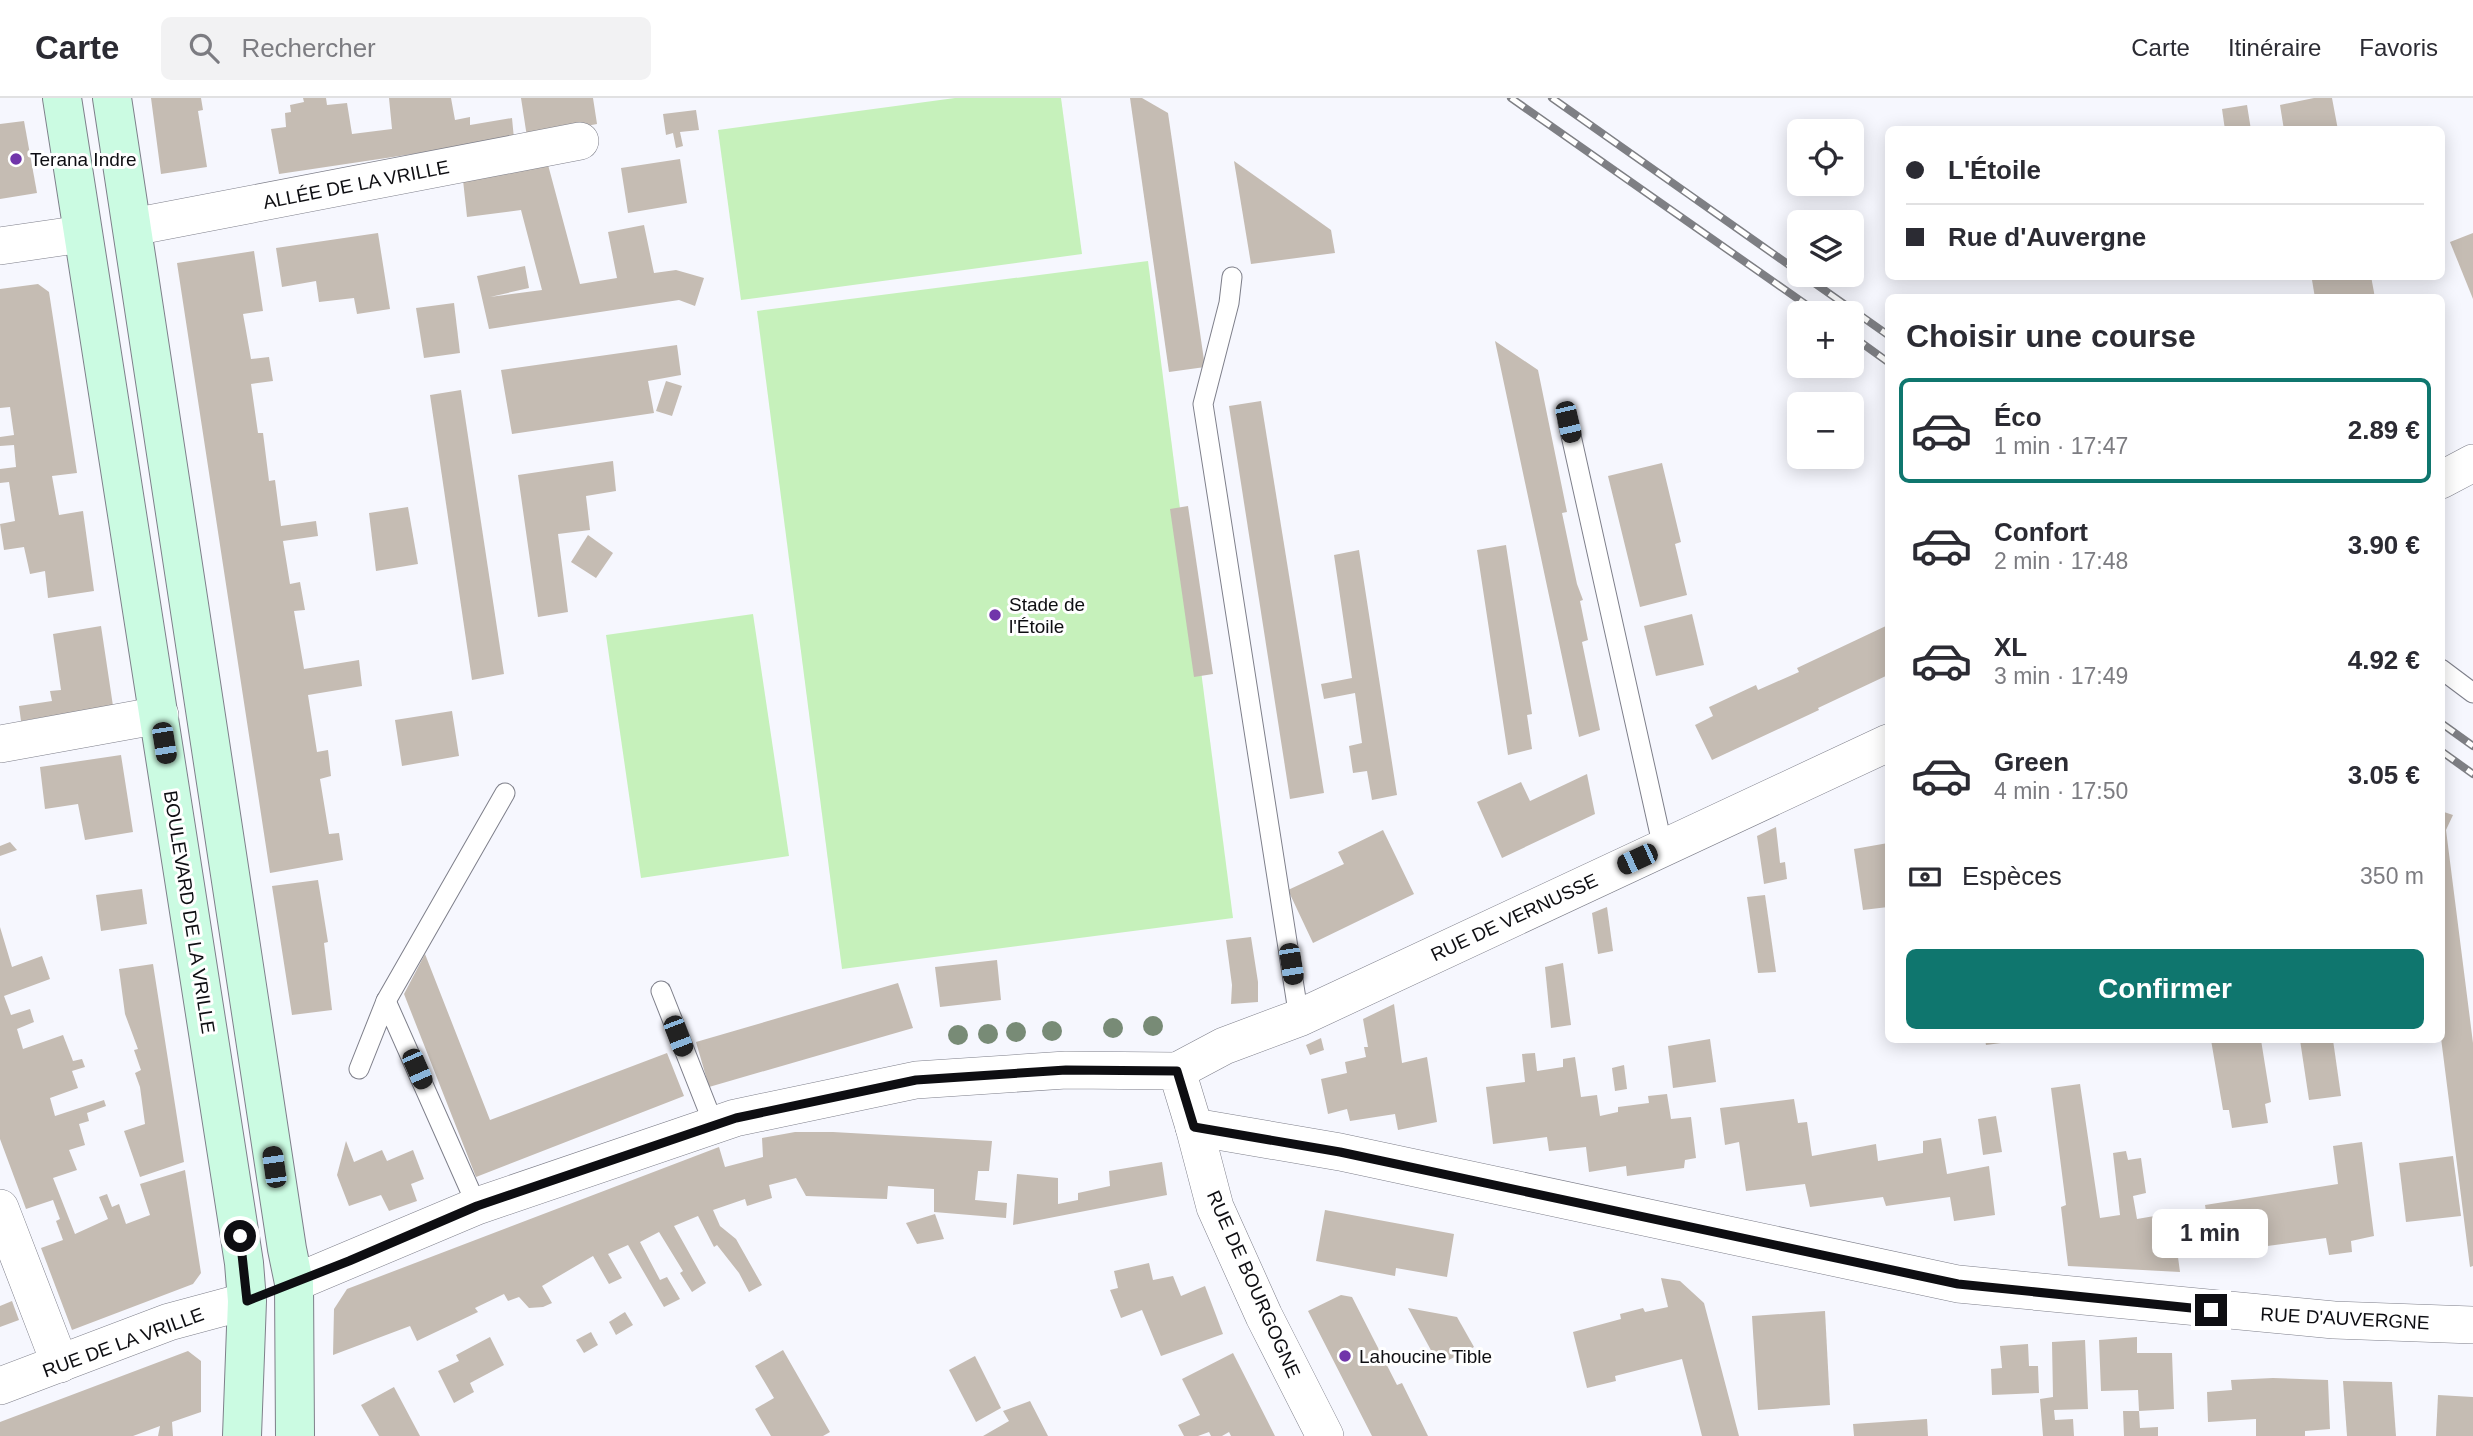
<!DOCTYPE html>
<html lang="fr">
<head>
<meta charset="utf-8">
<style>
  body { margin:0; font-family:Helvetica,sans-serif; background:#f2f2f3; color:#2b2b33; height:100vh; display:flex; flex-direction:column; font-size:26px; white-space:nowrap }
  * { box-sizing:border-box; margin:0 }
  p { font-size:23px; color:#7c7c81 }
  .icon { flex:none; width:38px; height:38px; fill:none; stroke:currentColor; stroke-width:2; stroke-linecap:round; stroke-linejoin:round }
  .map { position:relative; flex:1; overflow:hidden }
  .side { position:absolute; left:1885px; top:196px; width:560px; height:749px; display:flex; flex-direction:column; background:#fff; border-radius:10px; box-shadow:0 4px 18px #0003 }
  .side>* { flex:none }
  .guide { position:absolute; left:1885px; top:28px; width:560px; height:154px; border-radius:10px; box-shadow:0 4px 18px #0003; display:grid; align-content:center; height:154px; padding:0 21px; background:#fff }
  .buttons { position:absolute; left:1787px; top:21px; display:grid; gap:14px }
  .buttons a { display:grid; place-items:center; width:77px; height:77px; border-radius:10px; background:#fff; box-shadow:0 4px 18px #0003; font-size:35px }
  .end { position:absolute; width:32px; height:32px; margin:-16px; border:9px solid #0e0e12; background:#fff; box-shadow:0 0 0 4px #fff }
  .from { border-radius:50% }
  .bubble { position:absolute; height:49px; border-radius:10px; background:#fff; box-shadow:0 4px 18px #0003; font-size:23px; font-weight:800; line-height:49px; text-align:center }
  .car { position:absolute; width:21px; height:42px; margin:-21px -10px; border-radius:9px; box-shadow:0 0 5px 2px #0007; background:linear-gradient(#222 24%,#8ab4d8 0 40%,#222 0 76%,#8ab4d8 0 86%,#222 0) }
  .guide b { display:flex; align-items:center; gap:24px; height:66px; font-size:26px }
  .guide b+b { border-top:2px solid #e1e1e2 }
  .guide i { width:18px; height:18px; background:#2b2b33 }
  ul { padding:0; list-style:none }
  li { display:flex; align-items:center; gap:21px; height:105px; margin:0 14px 10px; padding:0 7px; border:4px solid transparent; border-radius:10px }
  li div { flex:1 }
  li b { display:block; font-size:26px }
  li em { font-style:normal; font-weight:800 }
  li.active { border-color:#0f766e }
  li>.icon { width:63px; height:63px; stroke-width:1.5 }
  h2 { padding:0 21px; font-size:32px; line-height:84px }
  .pay { display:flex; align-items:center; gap:18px; height:77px; padding:0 21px; font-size:26px }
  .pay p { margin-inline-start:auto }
  .primary-button { display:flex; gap:14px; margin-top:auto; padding:14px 21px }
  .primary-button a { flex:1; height:80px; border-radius:10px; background:#0f766e; color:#fff; font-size:28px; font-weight:800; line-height:80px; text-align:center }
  header { display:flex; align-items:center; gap:42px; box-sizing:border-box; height:98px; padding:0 35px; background:#fff; border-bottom:2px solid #e1e1e2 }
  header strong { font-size:33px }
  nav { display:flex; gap:38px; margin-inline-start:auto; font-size:24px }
  .search { width:490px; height:63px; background:#f2f2f3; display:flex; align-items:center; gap:18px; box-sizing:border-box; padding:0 24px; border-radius:10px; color:#7c7c81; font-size:26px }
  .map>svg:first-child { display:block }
</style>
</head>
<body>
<header>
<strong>Carte</strong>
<div class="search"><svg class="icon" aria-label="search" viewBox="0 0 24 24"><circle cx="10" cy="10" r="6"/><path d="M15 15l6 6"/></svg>Rechercher</div>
<nav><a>Carte</a><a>Itinéraire</a><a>Favoris</a></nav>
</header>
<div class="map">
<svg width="2473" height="1338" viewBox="0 0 2473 1338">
  <rect width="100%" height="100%" fill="#f6f7fe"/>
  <g fill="#c6f1bb">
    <polygon points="955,0 1061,0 1082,156 741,202 718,32"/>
    <polygon points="1148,163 1233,820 842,871 757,213"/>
    <polygon points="753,516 789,758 641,780 606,537"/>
  </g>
  <g fill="#c5bcb3">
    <polygon points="151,0 201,0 203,12 198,13 207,69 161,76"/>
    <polygon points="303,0 326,0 327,7 347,5 352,36 392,31 389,0 451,0 455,22 470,19 470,27 512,20 514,41 279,76 271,31 286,29 285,15 291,14 290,7 304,4"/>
    <polygon points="521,0 593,0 597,26 527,39"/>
    <polygon points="1130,0 1142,0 1168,15 1205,269 1169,274"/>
    <polygon points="2314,0 2332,0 2338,32 2284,32 2280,7"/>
    <polygon points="2247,7 2251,32 2225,32 2222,11"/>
    <polygon points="696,12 699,32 680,34 683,48 676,50 673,35 666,37 663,16"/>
    <polygon points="24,23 37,95 0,101 0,26"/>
    <polygon points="680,61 687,105 628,115 621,70"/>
    <polygon points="547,63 580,186 617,180 608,134 644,127 654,175 676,172 704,180 695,208 679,202 489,231 477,178 525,168 529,190 490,199 542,192 521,112 467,119 463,82 509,75 508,70"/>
    <polygon points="1234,63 1331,132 1335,155 1251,166"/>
    <polygon points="378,135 390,211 357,216 354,200 319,204 316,183 282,189 276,150"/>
    <polygon points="2473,135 2473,201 2450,144"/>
    <polygon points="254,153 263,213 243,216 251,261 269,259 273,283 251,286 258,335 263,335 269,383 275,382 281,428 316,423 318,438 283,443 290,486 300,484 305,512 294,513 304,571 359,562 362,588 308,597 317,654 328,652 331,678 320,681 329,736 339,735 343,762 270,775 177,165"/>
    <polygon points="2331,178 2371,178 2375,200 2315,200 2312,182"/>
    <polygon points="38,186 49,194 77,375 52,378 59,417 83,413 94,493 48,500 45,473 30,476 24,449 4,452 0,426 15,423 9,384 0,385 0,371 16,369 14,347 0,348 0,339 14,337 10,309 0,310 0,191"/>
    <polygon points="454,205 460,255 424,260 416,210"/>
    <polygon points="1495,243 1538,272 1567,414 1562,415 1577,486 1583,502 1580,503 1588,542 1582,544 1600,632 1579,639"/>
    <polygon points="677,247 681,277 648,283 654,315 512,336 501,272"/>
    <polygon points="666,283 682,288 672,318 656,313"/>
    <polygon points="461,292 504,576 472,582 430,297"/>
    <polygon points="1261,303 1324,695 1290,701 1229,308"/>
    <polygon points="613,363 616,393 586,398 590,432 558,436 568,514 538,519 518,377"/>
    <polygon points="1662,365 1681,444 1675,446 1687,497 1640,509 1608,378"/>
    <polygon points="1188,408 1213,576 1194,579 1170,411"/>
    <polygon points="408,409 418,466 376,473 369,415"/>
    <polygon points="588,437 613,455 596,480 571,464"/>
    <polygon points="1506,447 1532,616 1527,617 1532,651 1508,657 1477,452"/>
    <polygon points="1359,452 1397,697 1372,702 1367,673 1353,675 1349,648 1362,645 1355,595 1324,601 1321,586 1352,580 1334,457"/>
    <polygon points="1692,516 1704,567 1656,578 1644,528"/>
    <polygon points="1888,527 1888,577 1818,610 1819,612 1712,662 1695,627 1713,618 1709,609 1756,587 1758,592 1799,574 1797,570"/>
    <polygon points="101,528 113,608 21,623 19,608 52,603 50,593 61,592 53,536"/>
    <polygon points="452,613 459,658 402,668 395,622"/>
    <polygon points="121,657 133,734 85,742 78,706 45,711 40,669"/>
    <polygon points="1587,676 1595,716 1502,760 1477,704 1521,684 1530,703"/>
    <polygon points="2441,713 2453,717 2446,732 2473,945 2473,1168 2470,1169 2441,940"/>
    <polygon points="1776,729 1780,765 1785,764 1787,781 1764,786 1757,738"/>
    <polygon points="1383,732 1414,796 1313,845 1288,792 1344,766 1338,754"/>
    <polygon points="10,744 17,752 0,758 0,748"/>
    <polygon points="1888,745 1888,809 1863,812 1854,751"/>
    <polygon points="318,782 328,844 324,845 332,912 292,917 272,788"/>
    <polygon points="142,791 147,826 101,833 96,797"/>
    <polygon points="1765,797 1776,874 1758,875 1747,799"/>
    <polygon points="1607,809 1613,853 1598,856 1592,815"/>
    <polygon points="0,829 12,869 42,858 50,881 4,898 11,917 30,911 34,924 17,931 23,951 63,937 73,963 82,961 85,969 72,973 78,990 50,1000 55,1018 104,1002 106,1008 87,1015 89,1023 79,1026 85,1047 69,1052 77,1072 53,1080 75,1136 108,1121 99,1099 107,1096 112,1109 119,1106 126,1126 150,1117 140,1086 185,1072 201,1175 193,1186 72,1232 41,1150 63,1142 56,1123 60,1121 53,1102 26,1111 0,1041"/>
    <polygon points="1251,839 1258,884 1258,904 1231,906 1232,887 1226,842"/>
    <polygon points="425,856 490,1022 667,955 684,998 476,1079 404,896"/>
    <polygon points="997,862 1001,902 940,909 935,869"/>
    <polygon points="1563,865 1571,927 1551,930 1545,869"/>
    <polygon points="153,866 184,1064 140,1079 124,1033 145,1026 140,989 135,975 141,972 134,952 138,951 125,916 119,871"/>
    <polygon points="898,885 913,930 709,989 696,944"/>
    <polygon points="1394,906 1402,965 1427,959 1437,1024 1398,1032 1395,1016 1350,1023 1347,1011 1328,1016 1321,981 1347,975 1345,964 1366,959 1364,949 1368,949 1363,921"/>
    <polygon points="1321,940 1324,952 1310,957 1306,947"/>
    <polygon points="1710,941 1716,984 1673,990 1668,948"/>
    <polygon points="1985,942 2016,942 2016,943 1986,947"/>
    <polygon points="2211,942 2261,942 2271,1004 2265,1006 2268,1025 2232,1030 2229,1012 2223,1012"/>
    <polygon points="2300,942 2333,942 2341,998 2309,1002"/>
    <polygon points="1535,955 1537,973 1563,969 1563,961 1575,959 1581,999 1597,997 1600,1018 1618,1014 1618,1009 1649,1005 1648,998 1667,996 1671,1021 1691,1019 1696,1060 1685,1062 1684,1070 1627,1078 1626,1068 1589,1074 1586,1049 1549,1053 1547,1039 1493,1046 1486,989 1525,984 1522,956"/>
    <polygon points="1624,967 1627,991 1615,993 1612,970"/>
    <polygon points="2080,986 2100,1120 2120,1117 2113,1055 2126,1053 2128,1062 2141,1060 2146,1095 2133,1098 2137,1121 2172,1115 2180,1174 2068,1168 2061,1109 2066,1107 2051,990"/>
    <polygon points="1794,1001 1798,1025 1807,1024 1812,1058 1876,1046 1878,1063 1923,1055 1923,1043 1941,1040 1947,1076 1989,1068 1995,1117 1954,1123 1950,1099 1886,1108 1883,1099 1810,1109 1805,1086 1746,1093 1739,1044 1725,1047 1720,1010"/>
    <polygon points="1996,1018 2002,1054 1983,1057 1978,1021"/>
    <polygon points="795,1034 833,1034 992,1043 989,1073 978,1073 975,1102 1007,1105 1006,1120 934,1114 934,1091 888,1088 887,1101 806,1098 796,1080 769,1087 772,1100 747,1108 745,1101 713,1112 720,1128 736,1141 762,1187 749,1194 739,1175 717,1147 714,1149 698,1118 674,1128 706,1185 692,1194 680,1175 683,1173 659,1134 640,1144 660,1182 667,1179 680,1201 664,1209 628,1147 608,1156 622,1180 609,1186 593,1158 542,1188 552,1205 543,1209 529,1210 519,1199 508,1203 504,1196 475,1210 478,1214 417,1243 410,1228 333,1257 334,1211 347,1191 719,1049 725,1069 763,1059 762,1040"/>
    <polygon points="346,1043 354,1064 382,1052 387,1063 413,1052 424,1081 411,1086 417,1103 389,1113 381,1097 349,1108 337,1077"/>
    <polygon points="2362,1044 2374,1138 2351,1143 2352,1154 2329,1157 2326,1140 2260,1149 2261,1156 2242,1159 2240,1149 2212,1153 2205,1107 2338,1086 2333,1048"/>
    <polygon points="2453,1058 2461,1118 2406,1124 2399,1065"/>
    <polygon points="1162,1064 1167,1097 1013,1127 1017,1076 1058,1080 1058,1106 1078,1102 1078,1095 1110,1088 1109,1073"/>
    <polygon points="1325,1112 1454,1136 1447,1179 1396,1170 1395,1178 1316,1163"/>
    <polygon points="935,1116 944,1141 917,1146 906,1125"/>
    <polygon points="1149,1165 1153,1182 1173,1178 1181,1198 1205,1188 1223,1236 1161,1258 1142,1212 1121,1220 1110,1192 1118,1190 1114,1173"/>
    <polygon points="1661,1180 1680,1183 1704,1205 1739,1338 1702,1338 1682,1261 1615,1278 1616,1283 1587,1290 1573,1234 1621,1221 1620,1216 1643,1210 1645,1214 1668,1209"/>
    <polygon points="1341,1197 1352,1199 1397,1287 1402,1285 1428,1338 1372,1338 1308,1213"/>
    <polygon points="12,1203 19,1222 0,1229 0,1208"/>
    <polygon points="1408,1210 1457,1219 1474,1249 1439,1267"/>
    <polygon points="1825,1213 1830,1307 1758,1312 1752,1218"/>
    <polygon points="625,1214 633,1227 616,1237 609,1224"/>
    <polygon points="591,1234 598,1247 584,1255 576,1242"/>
    <polygon points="490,1239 504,1267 470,1285 474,1294 454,1305 438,1273 459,1263 456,1257"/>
    <polygon points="2137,1239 2137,1255 2172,1255 2174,1311 2139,1313 2138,1292 2101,1293 2099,1242"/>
    <polygon points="2085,1242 2088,1311 2054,1312 2055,1322 2073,1321 2074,1338 2043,1338 2040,1301 2053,1299 2052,1244"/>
    <polygon points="2028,1246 2029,1268 2038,1268 2039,1295 1992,1297 1991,1271 2002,1270 2000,1248"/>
    <polygon points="783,1252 830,1334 823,1338 771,1338 755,1311 774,1300 755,1268"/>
    <polygon points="188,1253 201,1263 201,1314 172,1324 173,1338 158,1338 160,1328 133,1338 0,1338 0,1324"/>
    <polygon points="1233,1255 1275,1338 1231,1338 1229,1334 1222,1338 1211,1338 1209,1334 1198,1338 1184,1338 1178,1327 1200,1317 1182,1281"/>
    <polygon points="975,1258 1001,1310 976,1324 949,1272"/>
    <polygon points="2273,1280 2328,1282 2330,1331 2305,1333 2305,1338 2256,1338 2256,1321 2208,1324 2207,1294 2232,1292 2231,1282"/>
    <polygon points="2343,1283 2392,1284 2396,1338 2347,1338"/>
    <polygon points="394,1289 420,1338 379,1338 361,1307"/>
    <polygon points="2438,1297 2473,1299 2473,1338 2436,1338"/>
    <polygon points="1030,1303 1048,1338 983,1338 1009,1323 1003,1313"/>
    <polygon points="2123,1313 2139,1313 2140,1330 2158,1329 2158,1338 2124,1338"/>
    <polygon points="1927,1321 1928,1338 1854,1338 1853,1326"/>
  </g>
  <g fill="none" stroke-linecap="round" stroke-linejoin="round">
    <g stroke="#7e7f8a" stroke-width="21">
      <g id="service">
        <polyline points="1232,179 1229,205 1203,306 1299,920"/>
        <polyline points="1568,324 1663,750"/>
        <polyline points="2441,571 2473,595"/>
        <polyline points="661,893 714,1027"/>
        <polyline points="386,903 505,695"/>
        <polyline points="359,971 386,903 477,1108"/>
      </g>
    </g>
    <g stroke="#7e7f8a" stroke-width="38">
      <g id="minor">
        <polyline points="133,129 580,43"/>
        <polyline points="0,148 82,136"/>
        <polyline points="2441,382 2473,365"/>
        <polyline points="0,646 160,617"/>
        <polyline points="1177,973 1224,948 1299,920 1888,645"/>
        <polyline points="1194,1029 1215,1109 1264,1218 1325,1338"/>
        <polyline points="0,1110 60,1266"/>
        <polyline points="294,1185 477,1108 735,1020 916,982 1066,972 1177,973 1194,1029 1340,1054 1958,1186 2334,1222 2473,1227"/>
        <polyline points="0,1288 169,1224 247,1203"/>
      </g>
    </g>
    <g stroke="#7e7f8a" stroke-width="40">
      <g id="secondary">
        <polyline points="62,0 244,1165 247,1203 242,1338"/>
        <polyline points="112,0 287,1151 294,1185 295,1338"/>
      </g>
    </g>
    <use href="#service" stroke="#fff" stroke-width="19"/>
    <use href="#minor" stroke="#fff" stroke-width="37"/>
    <use href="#secondary" stroke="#cbfbe2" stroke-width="38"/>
    <g stroke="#7e7f84" stroke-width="8">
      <g id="rail">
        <polyline points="1511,0 1818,215"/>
        <polyline points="1552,0 1799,174"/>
        <polyline points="1803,177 1888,237"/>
        <polyline points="1852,238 1888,264"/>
        <polyline points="2441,625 2473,648"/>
        <polyline points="2441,653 2473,676"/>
      </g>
    </g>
    <use href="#rail" stroke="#fff" stroke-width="5" stroke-dasharray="16" stroke-linecap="butt"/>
  </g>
  <g fill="#788b76">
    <circle cx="1153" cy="928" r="10"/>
    <circle cx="1113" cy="930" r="10"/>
    <circle cx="1052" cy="933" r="10"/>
    <circle cx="1016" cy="934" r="10"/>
    <circle cx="988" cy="936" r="10"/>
    <circle cx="958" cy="937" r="10"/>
  </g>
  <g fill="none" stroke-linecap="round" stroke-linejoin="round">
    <polyline stroke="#0e0e12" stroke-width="9" points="240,1138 247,1203 349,1163 477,1108 736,1020 916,982 1066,972 1177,973 1194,1029 1340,1054 1958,1186 2211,1212"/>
  </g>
  <g fill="#7135aa" stroke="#fff" stroke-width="2.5">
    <circle cx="16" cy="61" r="7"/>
    <circle cx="995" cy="517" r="7"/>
    <circle cx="1345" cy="1258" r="7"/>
  </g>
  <g text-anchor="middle" stroke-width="6" stroke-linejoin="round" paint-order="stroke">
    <g font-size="19" fill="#0e0e12" stroke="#fff" text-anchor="start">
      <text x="30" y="68">Terana Indre</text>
      <text x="1009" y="513">Stade de<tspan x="1009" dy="22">l'Étoile</tspan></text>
      <text x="1359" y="1265">Lahoucine Tible</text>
    </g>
    <g font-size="19" fill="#0e0e12" stroke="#fff">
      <text transform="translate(356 86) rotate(-11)" y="7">ALLÉE DE LA VRILLE</text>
      <text transform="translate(190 814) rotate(81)" y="7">BOULEVARD DE LA VRILLE</text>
      <text transform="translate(1514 819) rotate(-25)" y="7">RUE DE VERNUSSE</text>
      <text transform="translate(1254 1186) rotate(66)" y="7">RUE DE BOURGOGNE</text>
      <text transform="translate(2345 1220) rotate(3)" y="7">RUE D'AUVERGNE</text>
      <text transform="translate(123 1244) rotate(-20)" y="7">RUE DE LA VRILLE</text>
    </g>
  </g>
</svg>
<div class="buttons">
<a><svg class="icon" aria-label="locate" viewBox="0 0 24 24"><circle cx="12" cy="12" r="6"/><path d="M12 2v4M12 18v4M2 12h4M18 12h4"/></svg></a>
<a><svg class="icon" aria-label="layers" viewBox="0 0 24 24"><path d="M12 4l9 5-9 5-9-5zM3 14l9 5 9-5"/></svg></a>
<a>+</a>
<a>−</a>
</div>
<i class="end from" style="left:240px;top:1138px"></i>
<i class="end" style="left:2211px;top:1212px"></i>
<div class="bubble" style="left:2152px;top:1111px;width:116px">1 min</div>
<i class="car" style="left:1568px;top:324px;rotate:167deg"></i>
<i class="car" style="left:164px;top:645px;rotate:171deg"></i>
<i class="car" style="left:1637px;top:761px;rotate:245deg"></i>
<i class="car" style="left:1291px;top:866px;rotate:171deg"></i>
<i class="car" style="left:678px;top:938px;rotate:159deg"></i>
<i class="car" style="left:417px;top:971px;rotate:156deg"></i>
<i class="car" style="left:274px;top:1069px;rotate:352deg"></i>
<div class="guide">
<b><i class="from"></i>L'Étoile</b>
<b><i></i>Rue d'Auvergne</b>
</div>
<section class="side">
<h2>Choisir une course</h2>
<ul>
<li class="active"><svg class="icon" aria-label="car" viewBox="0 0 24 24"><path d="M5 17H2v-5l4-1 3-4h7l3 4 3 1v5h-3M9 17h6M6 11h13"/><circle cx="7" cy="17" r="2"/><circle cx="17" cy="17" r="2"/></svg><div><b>Éco</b><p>1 min · 17:47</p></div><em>2.89 €</em></li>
<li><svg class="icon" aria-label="car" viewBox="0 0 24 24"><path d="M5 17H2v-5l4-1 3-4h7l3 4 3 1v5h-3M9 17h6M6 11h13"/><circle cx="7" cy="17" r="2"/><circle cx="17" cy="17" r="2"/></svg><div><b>Confort</b><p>2 min · 17:48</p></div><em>3.90 €</em></li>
<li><svg class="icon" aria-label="car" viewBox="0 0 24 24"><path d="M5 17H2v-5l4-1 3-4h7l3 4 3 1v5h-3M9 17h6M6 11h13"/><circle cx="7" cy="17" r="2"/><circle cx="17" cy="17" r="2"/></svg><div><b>XL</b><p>3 min · 17:49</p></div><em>4.92 €</em></li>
<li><svg class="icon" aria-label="car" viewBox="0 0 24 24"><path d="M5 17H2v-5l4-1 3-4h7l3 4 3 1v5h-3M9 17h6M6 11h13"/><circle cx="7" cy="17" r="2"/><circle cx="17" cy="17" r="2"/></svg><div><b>Green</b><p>4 min · 17:50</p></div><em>3.05 €</em></li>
</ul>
<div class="pay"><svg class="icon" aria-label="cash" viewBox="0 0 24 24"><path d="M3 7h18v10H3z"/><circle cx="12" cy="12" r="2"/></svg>Espèces<p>350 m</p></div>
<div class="primary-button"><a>Confirmer</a></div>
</section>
</div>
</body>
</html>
